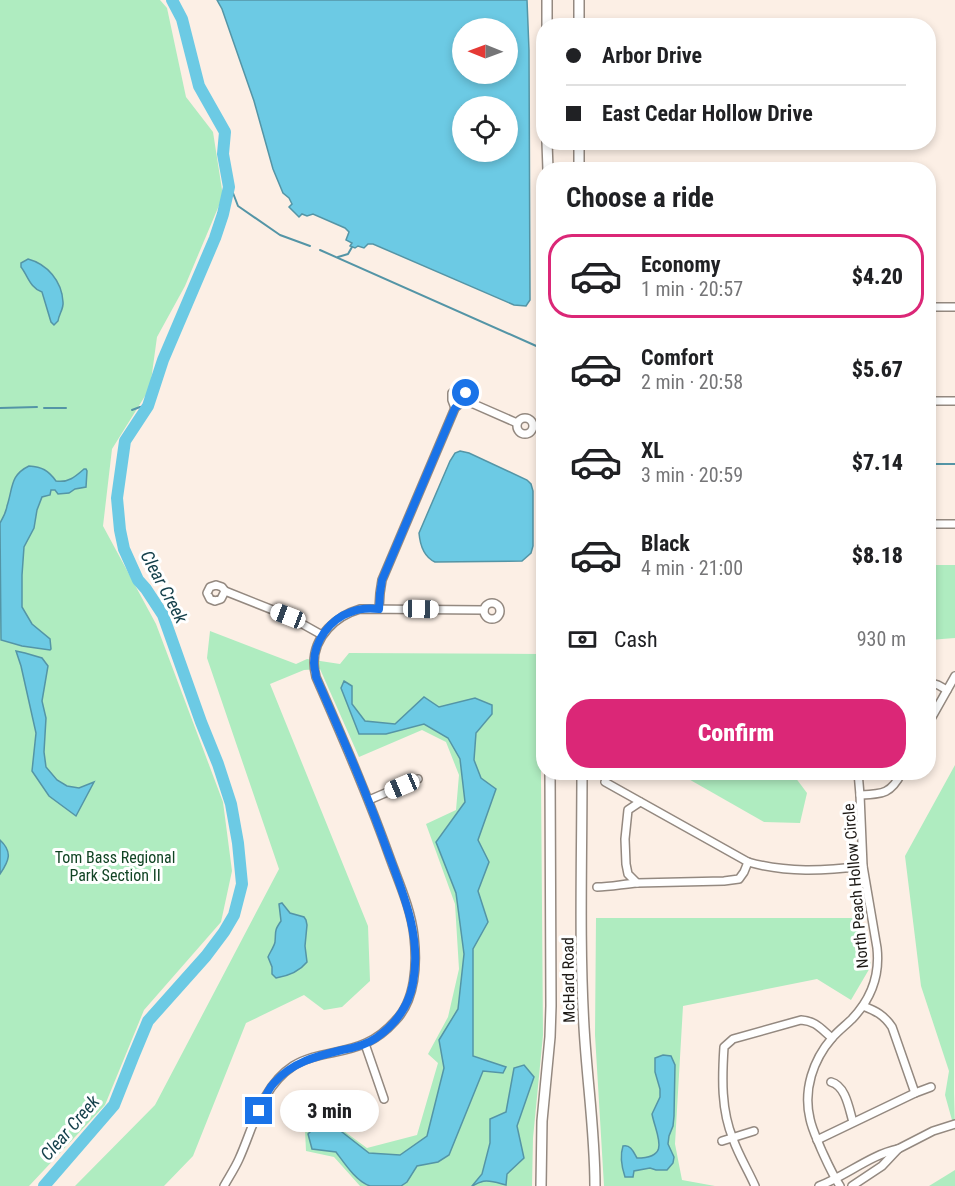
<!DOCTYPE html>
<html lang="en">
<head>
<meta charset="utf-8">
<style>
  body { margin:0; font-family:"Roboto Condensed",sans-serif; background:#f6f6f6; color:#202124; height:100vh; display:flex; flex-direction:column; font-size:22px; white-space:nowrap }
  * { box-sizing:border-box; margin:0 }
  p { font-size:20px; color:#757577 }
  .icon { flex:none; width:33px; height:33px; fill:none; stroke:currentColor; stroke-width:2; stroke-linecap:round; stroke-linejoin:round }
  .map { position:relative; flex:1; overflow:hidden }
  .side { position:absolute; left:536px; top:162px; width:400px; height:618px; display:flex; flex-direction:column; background:#fff; border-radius:24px; box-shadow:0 3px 9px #0003 }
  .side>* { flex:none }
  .banner { position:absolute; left:536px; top:18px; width:400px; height:132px; border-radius:24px; box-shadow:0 3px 9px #0003; display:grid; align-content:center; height:132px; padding:0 30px; background:#fff }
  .needle { width:39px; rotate:271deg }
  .controls { position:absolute; left:452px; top:18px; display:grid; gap:12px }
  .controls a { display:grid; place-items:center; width:66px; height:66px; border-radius:50%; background:#fff; box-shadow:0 3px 9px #0003; font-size:30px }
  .end { position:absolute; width:27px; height:27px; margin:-14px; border:8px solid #1a73e8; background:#fff; box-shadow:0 0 0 3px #fff }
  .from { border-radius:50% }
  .bubble { position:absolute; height:42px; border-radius:21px; background:#fff; box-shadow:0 3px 9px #0003; font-size:20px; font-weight:800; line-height:42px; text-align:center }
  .car { position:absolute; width:18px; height:36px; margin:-18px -9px; border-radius:8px; box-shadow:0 0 4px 2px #0007; background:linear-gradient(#fff 24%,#345 0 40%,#fff 0 76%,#345 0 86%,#fff 0) }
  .banner b { display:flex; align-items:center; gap:21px; height:57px; font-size:22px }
  .banner b+b { border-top:2px solid #e0e0e0 }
  .banner i { width:15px; height:15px; background:#202124 }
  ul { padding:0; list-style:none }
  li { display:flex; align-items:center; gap:18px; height:84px; margin:0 12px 9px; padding:0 18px; border:3px solid transparent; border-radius:24px }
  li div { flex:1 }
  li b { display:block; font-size:22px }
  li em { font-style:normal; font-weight:800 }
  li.active { border-color:#db2777 }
  li>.icon { width:54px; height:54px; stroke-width:1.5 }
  h2 { padding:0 30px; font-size:27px; line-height:72px }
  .pay { display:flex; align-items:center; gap:15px; height:66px; padding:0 30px; font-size:22px }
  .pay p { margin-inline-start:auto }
  .cta { display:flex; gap:12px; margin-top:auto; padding:12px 30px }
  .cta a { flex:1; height:69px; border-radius:24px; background:#db2777; color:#fff; font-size:24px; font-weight:800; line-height:69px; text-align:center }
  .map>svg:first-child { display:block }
</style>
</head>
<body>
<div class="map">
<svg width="955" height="1186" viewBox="0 0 955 1186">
  <rect width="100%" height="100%" fill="#fcefe5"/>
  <g fill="#afecc0">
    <polygon points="0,0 160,0 167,8 186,97 213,132 223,196 185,286 157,337 150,388 112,449 103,526 156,624 223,802 232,871 221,922 144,1010 105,1105 29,1186 0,1186"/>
    <polygon points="929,565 955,565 955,638 929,640"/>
    <polygon points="210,631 296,664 307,659 340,664 349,653 540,654 543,1035 533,1138 532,1186 360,1186 334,1157 306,1151 305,1130 322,1115 367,1148 417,1135 438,1063 428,1054 448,1017 459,969 455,904 426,824 456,810 459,775 446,742 422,730 359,757 320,669 304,670 270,684 368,926 370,981 342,1007 324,1010 304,995 246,1023 193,1156 164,1186 75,1186 155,1105 279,869 207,658"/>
    <polygon points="955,765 954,1093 955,1131 945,1095 949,1071 921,986 905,856"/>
    <polygon points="678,773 792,773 807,793 800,823 764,822"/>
    <polygon points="596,918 861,918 871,966 851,1000 817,979 683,1006 675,1144 682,1180 715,1186 604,1186 595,1035"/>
    <polygon points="955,1170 955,1186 929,1186"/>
  </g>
  <g fill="#6ccae4" stroke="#5495a6" stroke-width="1.5" fill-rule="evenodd">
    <path d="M217,0H527L529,50L530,300L526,306L514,305L373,244H368L364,248L358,246L355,248L350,246L352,243L346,240L349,232L345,228L313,214L307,216L302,214L299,217L289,207L292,204L289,198L283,193L273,169L254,101L222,9ZM462,28H507V74H462ZM507,106V152H462V106Z"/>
    <path d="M28,259C47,264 62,281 63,302C64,308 59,314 58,321L54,325L51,322L42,292C30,288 28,276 21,267V263Z"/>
    <path d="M460,451L469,453L527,480L531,484L533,491V546L531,553L522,561L435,562C424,557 420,545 419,533L450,461L455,453Z"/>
    <path d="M29,466C42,467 48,470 56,481C68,483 75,477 84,469H86L87,471L86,487L75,489L69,493L58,494L55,490H51L50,495L42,497L37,510L34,528L24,547L22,575V607L32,624L50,639L51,649L50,650L22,646L1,640L0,523C3,518 6,512 7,506C13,488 10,475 29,466Z"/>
    <polygon points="16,651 25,653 42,658 48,666 42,701 46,718 44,752 46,767 57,780 67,786 79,788 94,782 76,816 49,796 32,771 36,733 21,666"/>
    <path d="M344,681L352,686V704L365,721L395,724L424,697L439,707L475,698L492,705V714L476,733L474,760L481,778L496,789L478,840L489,862L478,891L488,922L473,949V1056L506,1067L503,1073L483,1071L449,1155L438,1162L417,1166L407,1182L401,1186H370C356,1181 345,1164 336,1152L312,1149L308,1134L324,1118L369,1153L400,1155L427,1136L444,1068L439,1040L458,1009L464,954L456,893L436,842L465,802L460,759L448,738L424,724L386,734H359L341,688Z"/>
    <path d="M0,840C13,852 9,861 0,874Z"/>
    <path d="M282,903L290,913L304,917L306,920L307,925L305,946L307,962C299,972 288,976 276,978L272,974V967L268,957C270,952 274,947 275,942C276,931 274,931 281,921L279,904Z"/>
    <path d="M663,1055L671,1056L675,1065L674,1116L673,1126L669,1136L668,1144L674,1157L673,1163L667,1170H656L650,1168L634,1171L633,1177H625C622,1168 620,1155 623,1146C631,1144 634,1153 637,1158C672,1158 656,1135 652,1114L660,1097V1089L655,1072V1058Z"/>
    <path d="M524,1065L534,1077L517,1126L524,1158L507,1174L506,1185C498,1183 488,1179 481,1182C477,1183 475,1185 472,1186L482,1174L490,1143V1119L506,1112L514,1068Z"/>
  </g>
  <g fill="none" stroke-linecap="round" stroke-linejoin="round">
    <g stroke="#5495a6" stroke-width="2">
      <polyline points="229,187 233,193 238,206 280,235 310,246"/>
      <polyline points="320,250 543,349"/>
      <polyline points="338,257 348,254 352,247"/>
      <polyline points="0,408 37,407"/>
      <polyline points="44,408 66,408"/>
      <polyline points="132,410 140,407 148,406"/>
      <polyline points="928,464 955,464"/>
    </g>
    <polyline stroke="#6ccae4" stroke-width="12" points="44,1186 114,1105 133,1057 148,1021 206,956 224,932 234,915 242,884 238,843 231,804 218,764 201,722 163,615 146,589 138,580 124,549 120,530 117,498 125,441 148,406 163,360 215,238 223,214 229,187 223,154 225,132 199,86 182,19 172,0"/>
    <g stroke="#948980" stroke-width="10">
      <g id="street">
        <polyline points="928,307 955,307"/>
        <polyline points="928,401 955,401"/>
        <path d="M455,408L452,400V393L456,389C465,390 466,394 469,402"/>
        <circle cx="525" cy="426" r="8"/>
        <polyline points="928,524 955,524"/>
        <polygon points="216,585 222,587 225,591 221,599 215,601 210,599 207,593 210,587"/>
        <polyline points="225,591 288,616 322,635"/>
        <circle cx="492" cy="611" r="8"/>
        <polyline points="379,609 380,593 382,580 455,408 461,403 469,402 517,423"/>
        <polyline points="928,682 938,685 947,690"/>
        <polyline points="928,724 955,676"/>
        <path d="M605,782L748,862C787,873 824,871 863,866"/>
        <path d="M860,795C883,794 891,794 902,772"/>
        <polyline points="369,800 418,779"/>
        <polyline points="640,802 628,810 625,839 626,864 628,874 637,883 724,881 739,879 744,872 748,862"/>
        <path d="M597,887C611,887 623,884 637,883"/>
        <path d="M863,1006C876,1011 884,1015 892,1027L915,1093"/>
        <polyline points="365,1044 384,1099"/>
        <path d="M831,1082C846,1086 849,1109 853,1122"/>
        <polyline points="817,1140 915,1093 931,1087"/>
        <polyline points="722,1141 754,1131"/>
        <path d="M224,1186C229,1177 235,1168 239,1159C254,1126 261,1087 293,1066C315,1052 343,1054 366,1043C377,1038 387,1030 395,1021C416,1000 417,963 414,936C411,909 399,883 390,858C368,796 342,737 316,677C315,673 314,668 314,663C314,636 336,616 360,609L484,610"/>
        <path d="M755,1186C748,1170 739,1156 733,1139C721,1110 722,1078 724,1047L733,1039L801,1020C816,1021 821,1029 832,1038"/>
        <path d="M819,1186C846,1176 870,1155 898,1149"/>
        <path d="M840,1186C832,1174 827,1162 821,1149C817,1139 812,1129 810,1119C803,1090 813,1060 832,1038C838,1031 846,1025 852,1019C871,999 880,975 877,948L863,866L860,795L858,772"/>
        <polyline points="852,1186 882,1166 898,1149 933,1131 955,1124"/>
      </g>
    </g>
    <g stroke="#948980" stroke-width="12">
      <g id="secondary">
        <polyline points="547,0 547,26"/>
        <polyline points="579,0 579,26"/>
        <polyline points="547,142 548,170"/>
        <polyline points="579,142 579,170"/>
        <path d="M582,772C582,857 579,943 584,1027C587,1080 595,1133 595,1186"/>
        <polyline points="541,1186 542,1121 550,1037 551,1006 550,772"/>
      </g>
    </g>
    <use href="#street" stroke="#fff" stroke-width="7"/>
    <use href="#secondary" stroke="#fff" stroke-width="9"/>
  </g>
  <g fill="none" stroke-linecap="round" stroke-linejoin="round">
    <path stroke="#1a73e8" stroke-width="8" d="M259,1111C263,1102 267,1090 274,1083C292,1062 317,1056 342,1050C354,1048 366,1045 376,1038C396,1024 409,1006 413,983C422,936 403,893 387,850C366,791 341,734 316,677C316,673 314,668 314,663C314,641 330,619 351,612C360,608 369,608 379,609L380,593L382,580L455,408L461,403L469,402L466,393"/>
  </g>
  <g text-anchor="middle" stroke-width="6" stroke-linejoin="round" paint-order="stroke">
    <g font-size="16" fill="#114424" stroke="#fff">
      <text x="115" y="863">Tom Bass Regional<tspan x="115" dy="18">Park Section II</tspan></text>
    </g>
    <g font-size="16" fill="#1c1814" stroke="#fff">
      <text transform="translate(855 886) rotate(-95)" y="6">North Peach Hollow Circle</text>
      <text transform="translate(568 980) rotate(-91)" y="6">McHard Road</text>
    </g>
    <g font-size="18" font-style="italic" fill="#123e49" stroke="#fff">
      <text transform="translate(164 587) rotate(62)" y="6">Clear Creek</text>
      <text transform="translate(70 1128) rotate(-49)" y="6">Clear Creek</text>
    </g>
  </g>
</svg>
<div class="controls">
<a><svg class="needle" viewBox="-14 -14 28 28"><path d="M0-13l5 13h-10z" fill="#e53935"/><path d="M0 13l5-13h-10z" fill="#757577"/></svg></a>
<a><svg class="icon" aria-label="locate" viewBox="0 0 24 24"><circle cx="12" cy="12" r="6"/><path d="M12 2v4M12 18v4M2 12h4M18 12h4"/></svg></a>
</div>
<i class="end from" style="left:466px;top:393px"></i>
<i class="end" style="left:259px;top:1111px"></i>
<div class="bubble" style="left:280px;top:1090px;width:99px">3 min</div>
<i class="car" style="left:421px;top:609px;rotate:91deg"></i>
<i class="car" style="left:288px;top:616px;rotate:291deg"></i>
<i class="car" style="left:402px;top:786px;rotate:247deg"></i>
<div class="banner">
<b><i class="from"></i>Arbor Drive</b>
<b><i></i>East Cedar Hollow Drive</b>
</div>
<section class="side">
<h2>Choose a ride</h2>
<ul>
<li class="active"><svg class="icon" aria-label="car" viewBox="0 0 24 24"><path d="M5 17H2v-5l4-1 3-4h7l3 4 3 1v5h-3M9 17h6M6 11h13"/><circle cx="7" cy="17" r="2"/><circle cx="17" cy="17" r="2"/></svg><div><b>Economy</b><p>1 min · 20:57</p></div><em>$4.20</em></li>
<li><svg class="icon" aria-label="car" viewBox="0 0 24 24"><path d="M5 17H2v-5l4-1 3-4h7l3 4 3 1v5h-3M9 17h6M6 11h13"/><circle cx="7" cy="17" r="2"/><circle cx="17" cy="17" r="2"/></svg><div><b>Comfort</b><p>2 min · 20:58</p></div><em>$5.67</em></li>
<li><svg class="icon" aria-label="car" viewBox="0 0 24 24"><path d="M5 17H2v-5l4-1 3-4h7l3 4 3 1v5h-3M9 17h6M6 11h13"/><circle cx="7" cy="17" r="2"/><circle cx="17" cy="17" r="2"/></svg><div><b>XL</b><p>3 min · 20:59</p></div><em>$7.14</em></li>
<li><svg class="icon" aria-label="car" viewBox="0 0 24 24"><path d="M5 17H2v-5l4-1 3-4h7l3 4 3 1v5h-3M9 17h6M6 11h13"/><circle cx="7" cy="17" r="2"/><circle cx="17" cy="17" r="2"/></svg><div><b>Black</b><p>4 min · 21:00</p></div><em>$8.18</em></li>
</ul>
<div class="pay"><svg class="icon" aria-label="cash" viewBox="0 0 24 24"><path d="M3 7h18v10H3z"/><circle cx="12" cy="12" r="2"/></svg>Cash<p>930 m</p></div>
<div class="cta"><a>Confirm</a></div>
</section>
</div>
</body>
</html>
